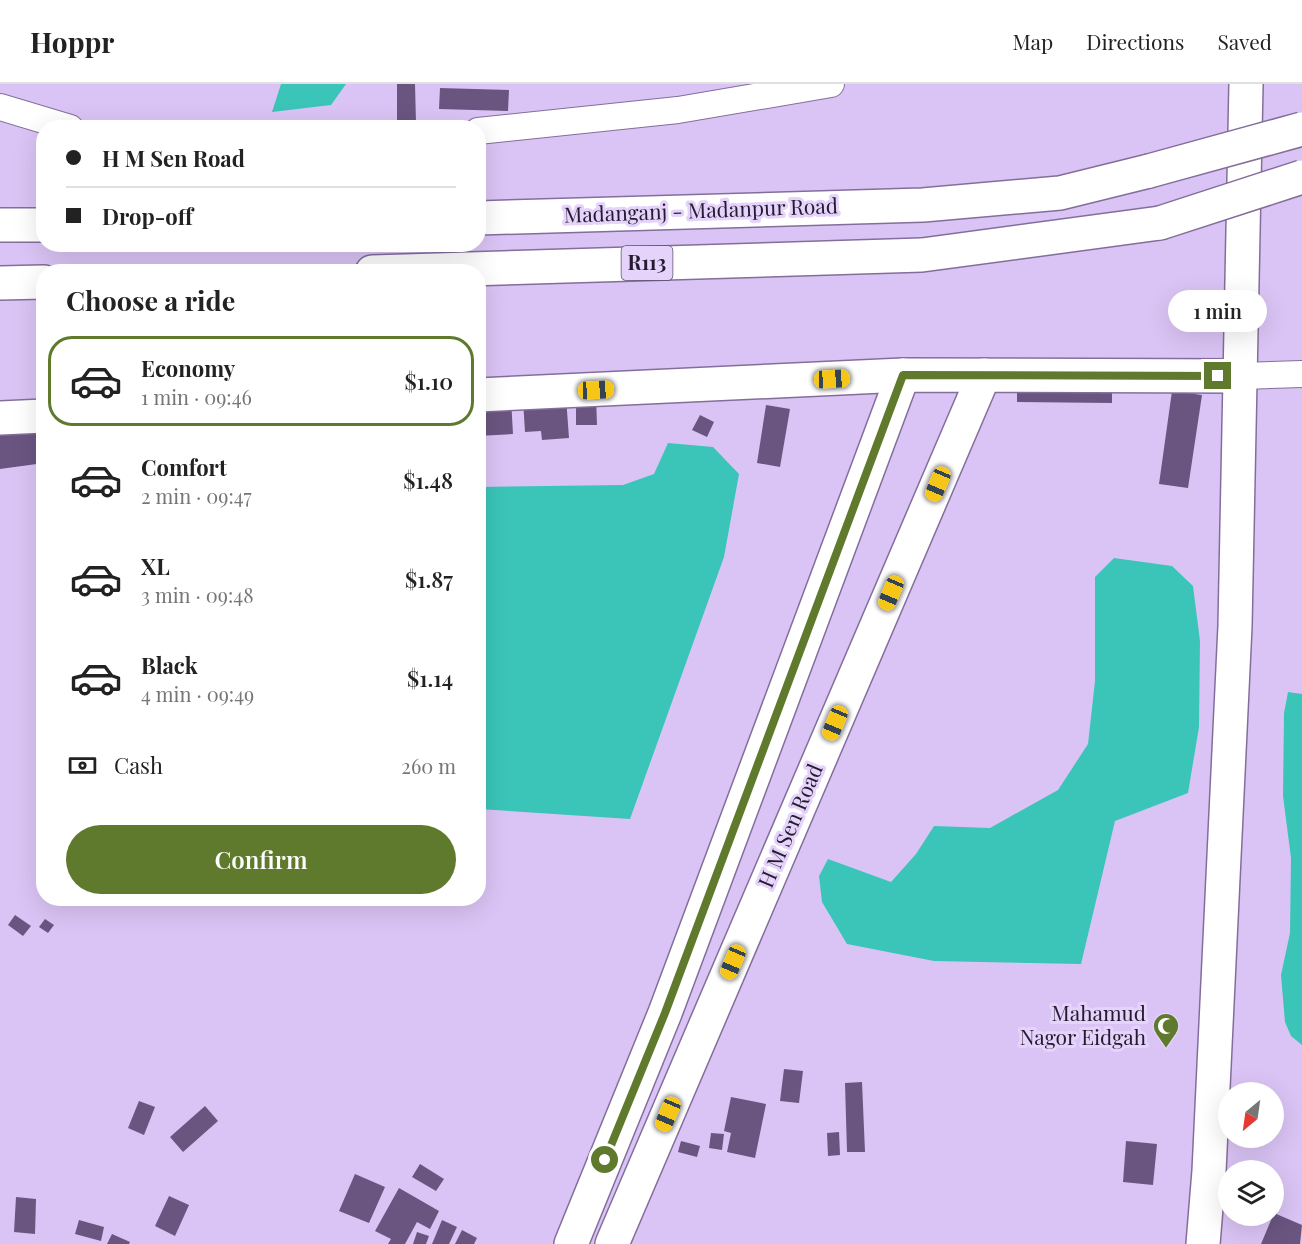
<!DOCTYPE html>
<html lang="en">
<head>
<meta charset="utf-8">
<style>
  body { margin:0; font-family:"Playfair Display",serif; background:#f6f6f6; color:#222; height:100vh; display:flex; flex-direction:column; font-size:22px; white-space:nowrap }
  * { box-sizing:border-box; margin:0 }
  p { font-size:20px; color:#767676 }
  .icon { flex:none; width:33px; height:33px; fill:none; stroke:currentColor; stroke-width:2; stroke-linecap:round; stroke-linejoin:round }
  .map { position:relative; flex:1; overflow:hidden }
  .panel { position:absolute; left:36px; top:180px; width:450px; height:642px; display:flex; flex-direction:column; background:#fff; border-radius:24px; box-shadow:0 6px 24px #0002 }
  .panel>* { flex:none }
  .top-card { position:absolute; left:36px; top:36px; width:450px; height:132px; border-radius:24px; box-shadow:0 6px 24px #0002; display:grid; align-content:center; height:132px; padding:0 30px; background:#fff }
  .needle { width:39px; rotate:209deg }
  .fabs { position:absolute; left:1218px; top:998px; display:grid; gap:12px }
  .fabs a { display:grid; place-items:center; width:66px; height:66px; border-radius:50%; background:#fff; box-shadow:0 6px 24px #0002; font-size:30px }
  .end { position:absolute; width:27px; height:27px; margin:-14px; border:8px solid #607a2d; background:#fff; box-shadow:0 0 0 3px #fff }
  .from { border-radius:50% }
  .bubble { position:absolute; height:42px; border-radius:21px; background:#fff; box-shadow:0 6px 24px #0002; font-size:20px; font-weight:600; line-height:42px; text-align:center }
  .car { position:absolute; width:18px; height:36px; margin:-18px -9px; border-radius:8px; box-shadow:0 0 4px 2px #0007; background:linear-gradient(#f5c518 24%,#345 0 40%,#f5c518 0 76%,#345 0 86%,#f5c518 0) }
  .top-card b { display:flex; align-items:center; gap:21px; height:57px; font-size:22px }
  .top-card b+b { border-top:2px solid #e0e0e0 }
  .top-card i { width:15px; height:15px; background:#222 }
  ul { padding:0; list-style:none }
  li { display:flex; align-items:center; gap:18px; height:90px; margin:0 12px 9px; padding:0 18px; border:3px solid transparent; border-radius:24px }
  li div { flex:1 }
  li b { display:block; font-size:22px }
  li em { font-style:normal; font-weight:600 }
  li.active { border-color:#607a2d }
  li>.icon { width:54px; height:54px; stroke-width:1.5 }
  h2 { padding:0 30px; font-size:27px; line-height:72px }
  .pay { display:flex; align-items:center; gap:15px; height:66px; padding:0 30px; font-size:22px }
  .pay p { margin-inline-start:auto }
  .action { display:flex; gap:12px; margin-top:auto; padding:12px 30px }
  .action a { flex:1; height:69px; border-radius:36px; background:#607a2d; color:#fff; font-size:24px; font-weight:600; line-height:69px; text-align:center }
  header { display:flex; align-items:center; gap:36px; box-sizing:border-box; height:84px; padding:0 30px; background:#fff; border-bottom:2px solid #e0e0e0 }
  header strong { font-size:28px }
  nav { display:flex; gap:33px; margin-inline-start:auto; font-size:21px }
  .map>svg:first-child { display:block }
</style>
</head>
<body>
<header>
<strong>Hoppr</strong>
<nav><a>Map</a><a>Directions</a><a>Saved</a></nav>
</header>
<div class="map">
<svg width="1302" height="1160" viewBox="0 0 1302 1160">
  <rect width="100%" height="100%" fill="#dac4f5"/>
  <g fill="#3ac5b8">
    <polygon points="281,0 346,0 331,21 272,28"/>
    <polygon points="668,359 713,363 739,390 724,473 630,735 479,725 479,403 623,401 654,390"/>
    <polygon points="1114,474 1172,482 1193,502 1200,557 1199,643 1188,709 1115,737 1081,880 934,877 847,860 822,818 819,792 828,775 891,798 916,770 934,742 990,744 1058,706 1088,660 1095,597 1095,493"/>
    <polygon points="1288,608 1302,610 1302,961 1291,952 1285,938 1281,891 1290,849 1291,774 1283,712 1284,629"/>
  </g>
  <g fill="#6a5581">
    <polygon points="397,0 415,0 416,39 397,39"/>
    <polygon points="440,4 509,6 508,27 439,25"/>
    <polygon points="1017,305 1112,306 1112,319 1017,318"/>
    <polygon points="1172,307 1202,311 1188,404 1159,400"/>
    <polygon points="596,312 597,341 576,341 576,313"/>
    <polygon points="566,313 569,354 542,356 541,347 525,348 523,316"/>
    <polygon points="511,315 513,350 478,352 478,316"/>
    <polygon points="766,321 790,325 780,383 757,379"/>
    <polygon points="700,331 714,338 707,353 692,346"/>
    <polygon points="44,343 44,379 0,385 0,349"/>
    <polygon points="15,831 31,842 23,852 8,841"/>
    <polygon points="45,835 54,841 48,849 39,843"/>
    <polygon points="784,985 803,987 799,1019 780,1017"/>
    <polygon points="862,998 865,1068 847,1068 845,999"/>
    <polygon points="731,1013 766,1020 755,1074 727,1068 731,1049 724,1047"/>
    <polygon points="139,1017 155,1023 144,1051 128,1044"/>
    <polygon points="205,1022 218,1037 183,1068 170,1053"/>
    <polygon points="839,1048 840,1071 828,1072 827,1049"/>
    <polygon points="711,1049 724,1050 722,1066 709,1064"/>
    <polygon points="681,1057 700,1062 697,1073 678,1068"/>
    <polygon points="1126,1057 1157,1060 1153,1101 1123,1098"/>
    <polygon points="420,1080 444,1095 436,1107 412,1093"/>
    <polygon points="355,1090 385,1103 369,1139 339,1127"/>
    <polygon points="399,1104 439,1127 430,1145 417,1138 405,1160 388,1160 391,1155 375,1147"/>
    <polygon points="169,1112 189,1121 175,1152 155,1142"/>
    <polygon points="16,1113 36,1115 35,1150 14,1148"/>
    <polygon points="1274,1129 1302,1141 1300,1160 1261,1160"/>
    <polygon points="79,1136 104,1143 101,1157 75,1150"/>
    <polygon points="442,1136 457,1143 449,1160 432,1160"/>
    <polygon points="462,1146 477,1154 474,1160 455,1160"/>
    <polygon points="417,1148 429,1152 426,1160 413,1160"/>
    <polygon points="112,1150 130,1158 129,1160 107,1160"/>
  </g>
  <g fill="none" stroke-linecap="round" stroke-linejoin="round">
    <g stroke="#836e9b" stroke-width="28">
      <g id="street">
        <polyline points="0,23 70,44"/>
        <polyline points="478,47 678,26 831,0"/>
        <polyline points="1241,292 1302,290"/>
      </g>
    </g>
    <g stroke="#836e9b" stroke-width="36">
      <g id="secondary">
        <polyline points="478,311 903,291 1241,292"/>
        <polyline points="0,334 44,332"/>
        <polyline points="571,1160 665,929 903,291"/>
        <polyline points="612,1160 984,291"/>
        <polyline points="1203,1160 1209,1087 1235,542 1246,0"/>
      </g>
    </g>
    <g stroke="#836e9b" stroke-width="36">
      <g id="primary">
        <polyline points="478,134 923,121 1060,109 1149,87"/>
        <polyline points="0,141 44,141"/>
        <polyline points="372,188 922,171 1160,139"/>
        <polyline points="0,199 44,198"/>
      </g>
    </g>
    <use href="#street" stroke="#fff" stroke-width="26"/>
    <use href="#secondary" stroke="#fff" stroke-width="33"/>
    <use href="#primary" stroke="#fff" stroke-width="33"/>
    <g stroke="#836e9b" stroke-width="36" stroke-linecap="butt">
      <g id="primary-bridge">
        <polyline points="1149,87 1302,45"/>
        <polyline points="1160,139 1302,93"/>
      </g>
    </g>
    <use href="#primary-bridge" stroke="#fff" stroke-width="33"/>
  </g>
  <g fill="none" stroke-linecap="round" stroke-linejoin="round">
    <polyline stroke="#607a2d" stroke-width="8" points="605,1076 665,929 903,291 1218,292"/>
  </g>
  <defs>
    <g id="mosque-pin" transform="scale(1.35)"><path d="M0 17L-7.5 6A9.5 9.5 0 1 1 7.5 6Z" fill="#607a2d" stroke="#e5d3fb"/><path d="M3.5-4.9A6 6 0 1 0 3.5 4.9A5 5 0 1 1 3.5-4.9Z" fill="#fff"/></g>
  </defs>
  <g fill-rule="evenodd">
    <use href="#mosque-pin" x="1166" y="942"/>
  </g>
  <g text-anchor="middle" stroke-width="6" stroke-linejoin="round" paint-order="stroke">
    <rect fill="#e5d3fb" stroke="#5e526c" stroke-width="1.5" x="621.5" y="162" width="51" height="34" rx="4.5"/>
    <g font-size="20" font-weight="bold" fill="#241b2e">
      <text x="647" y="186">R113</text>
    </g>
    <g font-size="21" fill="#241b2e" stroke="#e5d3fb">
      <text transform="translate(701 127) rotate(-2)" y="7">Madanganj - Madanpur Road</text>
      <text transform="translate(791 742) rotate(-67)" y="7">H M Sen Road</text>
    </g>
    <g font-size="21" fill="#241b2e" stroke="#e5d3fb" text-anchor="end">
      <text x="1146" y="937">Mahamud<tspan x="1146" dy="24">Nagor Eidgah</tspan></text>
    </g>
  </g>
</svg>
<div class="fabs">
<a><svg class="needle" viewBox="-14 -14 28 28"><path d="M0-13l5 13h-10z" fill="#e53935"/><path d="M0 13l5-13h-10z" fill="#767676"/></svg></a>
<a><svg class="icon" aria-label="layers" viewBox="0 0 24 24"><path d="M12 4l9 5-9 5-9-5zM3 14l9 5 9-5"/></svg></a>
</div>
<i class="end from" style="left:605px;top:1076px"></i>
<i class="end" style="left:1218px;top:292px"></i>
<div class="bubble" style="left:1168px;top:206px;width:99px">1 min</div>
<i class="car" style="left:832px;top:295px;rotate:87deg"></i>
<i class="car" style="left:596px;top:306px;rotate:87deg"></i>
<i class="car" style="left:938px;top:400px;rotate:203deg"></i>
<i class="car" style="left:891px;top:509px;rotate:203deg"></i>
<i class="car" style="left:835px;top:639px;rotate:203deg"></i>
<i class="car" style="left:733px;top:878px;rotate:203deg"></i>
<i class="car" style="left:668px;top:1030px;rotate:203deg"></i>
<div class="top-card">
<b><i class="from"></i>H M Sen Road</b>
<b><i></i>Drop-off</b>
</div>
<section class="panel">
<h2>Choose a ride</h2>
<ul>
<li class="active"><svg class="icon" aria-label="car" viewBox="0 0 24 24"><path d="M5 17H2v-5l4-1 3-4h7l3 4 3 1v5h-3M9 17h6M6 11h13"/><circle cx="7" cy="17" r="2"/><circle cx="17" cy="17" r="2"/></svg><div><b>Economy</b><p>1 min · 09:46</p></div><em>$1.10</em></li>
<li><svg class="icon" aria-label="car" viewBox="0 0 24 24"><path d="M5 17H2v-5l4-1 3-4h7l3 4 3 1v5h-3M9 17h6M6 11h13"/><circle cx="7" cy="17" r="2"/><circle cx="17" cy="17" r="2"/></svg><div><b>Comfort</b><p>2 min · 09:47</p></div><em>$1.48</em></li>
<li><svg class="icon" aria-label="car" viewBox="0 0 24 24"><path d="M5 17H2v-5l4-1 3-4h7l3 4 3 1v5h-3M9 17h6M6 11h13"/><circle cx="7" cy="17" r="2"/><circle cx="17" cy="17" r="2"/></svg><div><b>XL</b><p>3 min · 09:48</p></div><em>$1.87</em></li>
<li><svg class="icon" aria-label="car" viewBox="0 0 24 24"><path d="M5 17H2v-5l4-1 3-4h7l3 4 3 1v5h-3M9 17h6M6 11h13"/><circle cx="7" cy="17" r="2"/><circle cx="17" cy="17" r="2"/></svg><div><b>Black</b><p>4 min · 09:49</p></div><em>$1.14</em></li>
</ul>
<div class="pay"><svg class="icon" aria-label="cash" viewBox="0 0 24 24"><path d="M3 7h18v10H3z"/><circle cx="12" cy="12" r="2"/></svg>Cash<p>260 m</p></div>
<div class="action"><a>Confirm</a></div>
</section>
</div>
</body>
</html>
